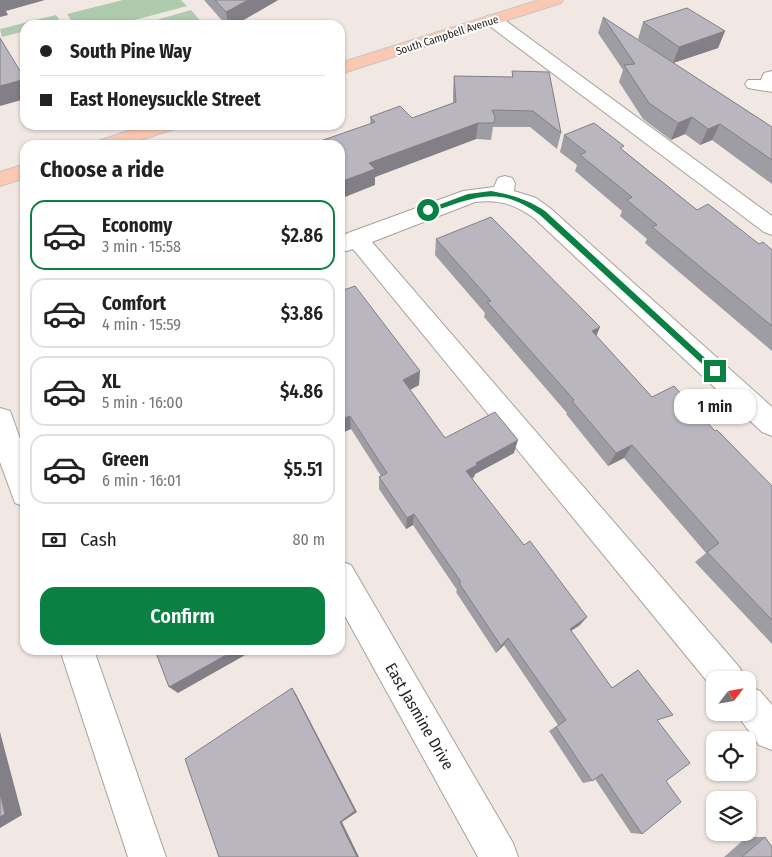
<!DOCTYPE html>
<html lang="en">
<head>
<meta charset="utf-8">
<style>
  body { margin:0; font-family:"Fira Sans Condensed",sans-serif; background:#f6f6f6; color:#222; height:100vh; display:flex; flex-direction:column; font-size:19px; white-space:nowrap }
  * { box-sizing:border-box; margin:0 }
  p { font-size:16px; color:#767676 }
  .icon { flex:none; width:28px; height:28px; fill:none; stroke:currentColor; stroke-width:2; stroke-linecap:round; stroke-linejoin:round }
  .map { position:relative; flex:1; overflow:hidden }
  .drawer { position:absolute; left:20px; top:140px; width:325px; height:515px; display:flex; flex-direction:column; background:#fff; border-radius:15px; box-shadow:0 1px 4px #0004 }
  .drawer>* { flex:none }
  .top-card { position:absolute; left:20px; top:20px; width:325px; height:110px; border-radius:15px; box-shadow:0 1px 4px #0004; display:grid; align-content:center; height:110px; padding:0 20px; background:#fff }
  .needle { width:32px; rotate:59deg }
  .controls { position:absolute; left:706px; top:671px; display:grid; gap:10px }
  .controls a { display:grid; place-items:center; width:50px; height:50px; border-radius:10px; background:#fff; box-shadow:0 1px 4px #0004; font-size:25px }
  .end { position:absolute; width:22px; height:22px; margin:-11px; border:6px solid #0b8043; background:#fff; box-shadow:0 0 0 2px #fff }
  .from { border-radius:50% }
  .bubble { position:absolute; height:35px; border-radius:15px; background:#fff; box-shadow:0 1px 4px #0004; font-size:16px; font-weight:600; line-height:35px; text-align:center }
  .top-card b { display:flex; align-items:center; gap:18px; height:48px; font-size:19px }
  .top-card b+b { border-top:1px solid #e0e0e0 }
  .top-card i { width:12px; height:12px; background:#222 }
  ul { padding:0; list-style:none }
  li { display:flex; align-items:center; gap:15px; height:70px; margin:0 10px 8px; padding:0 10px; border:2px solid #e0e0e0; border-radius:15px }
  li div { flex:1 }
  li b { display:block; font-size:19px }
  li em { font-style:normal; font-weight:600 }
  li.active { border-color:#0b8043 }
  li>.icon { width:45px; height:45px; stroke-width:1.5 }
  h2 { padding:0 20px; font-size:22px; line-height:60px }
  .pay { display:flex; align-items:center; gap:12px; height:55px; padding:0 20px; font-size:19px }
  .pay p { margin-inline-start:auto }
  .button { display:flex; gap:10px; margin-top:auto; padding:10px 20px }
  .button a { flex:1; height:58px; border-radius:15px; background:#0b8043; color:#fff; font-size:20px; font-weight:600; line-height:58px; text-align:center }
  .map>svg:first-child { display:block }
</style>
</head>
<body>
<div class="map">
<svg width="772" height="857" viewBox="0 0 772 857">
  <rect width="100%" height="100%" fill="#f1e7e3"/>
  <g fill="#afcbad">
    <polygon points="123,0 181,0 187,6 116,25 74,25 67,14"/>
    <polygon points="191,10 204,25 147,25 146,23"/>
    <polygon points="56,15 61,22 49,25 25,25 25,31 2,37 0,29"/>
  </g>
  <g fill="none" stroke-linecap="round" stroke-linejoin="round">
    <g stroke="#a9a09c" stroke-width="2">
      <g id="minor">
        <polygon points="493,15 499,16 772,216 772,235 764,232 487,24 485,20 487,16"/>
        <polygon points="772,71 772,92 748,88 745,84 748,80 761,80 764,73"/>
        <path d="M505,176L512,178L515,183L514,191L536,198L550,208L772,407V436L762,432L534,218C514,204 499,199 475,202L372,242L740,668L745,680H715V691L353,249L340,253V237L348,233L463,191L494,187L498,178Z"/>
        <polygon points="0,408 10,411 25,452 25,507 15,503 0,462"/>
        <polygon points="340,561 351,565 513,843 518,857 478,857 340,607"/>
        <polygon points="60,650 94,650 166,857 128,857"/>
        <polygon points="748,686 760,691 772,705 772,750 759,745 735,712 748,712"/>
      </g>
    </g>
    <g stroke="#c7c6c6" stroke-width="2">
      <g id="major">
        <polygon points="539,0 563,0 561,3 340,74 340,63"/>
        <polygon points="147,125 177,125 174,129 125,145 95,145 98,141"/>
        <polygon points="25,164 25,178 0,186 0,172"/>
      </g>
    </g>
    <use href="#minor" fill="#fff" fill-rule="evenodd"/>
    <use href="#major" fill="#fbc8b3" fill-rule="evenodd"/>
  </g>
  <g fill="#9f9da4">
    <polygon points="204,0 278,0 235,25 226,25"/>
    <polygon points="603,17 662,56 638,39 643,22 725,31 718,48 673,63 772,127 772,184 712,140 700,145 685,134 671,140 643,119 619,82 623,70 598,33"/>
    <polygon points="512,71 561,133 557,149 530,127 493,127 491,140 476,139 375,177 375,185 370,117 412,118 453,103 453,92 454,76 512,77"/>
    <polygon points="564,135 623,150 697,210 759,244 772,250 772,351 645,243 647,239 620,216 622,211 575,171 577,165 560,152"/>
    <polygon points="436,239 596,336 652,397 715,431 772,486 772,644 695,562 706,553 624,458 608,466 566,414 567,413 484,317 485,313 435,255"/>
    <polygon points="340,285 419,385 410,390 445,438 514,453 475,474 474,477 472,478 580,625 571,631 612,688 638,670 657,721 666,781 642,834 631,833 595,779 592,781 583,783 549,731 558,725 504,645 496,653 456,592 457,590 413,525 406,529 379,489 379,477 381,476 351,429 344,432 340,426"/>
    <polygon points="747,837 765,837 772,857 724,857"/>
  </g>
  <g fill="#827f86">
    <polygon points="0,0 45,0 6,11 8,15 0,17"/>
    <polygon points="248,0 278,0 235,25 228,25 226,12"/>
    <polygon points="725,31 718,48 673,63 679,47"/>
    <polygon points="25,79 25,99 0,106 0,86"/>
    <polygon points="692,117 685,134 671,140 678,123"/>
    <polygon points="478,123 476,139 375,177 375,185 340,199 340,182 369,163"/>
    <polygon points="720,124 712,140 700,145 708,129"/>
    <polygon points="600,327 594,342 592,331"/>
    <polygon points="420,371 419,385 402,394 403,380"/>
    <polygon points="350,416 351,429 344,432 342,419"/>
    <polygon points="518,440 514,453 475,474 474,477 464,483 466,471 476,463"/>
    <polygon points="632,445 624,458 608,466 616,453"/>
    <polygon points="414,514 413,525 406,529 407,518"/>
    <polygon points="587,617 580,625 563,636 570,629"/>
    <polygon points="508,638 504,645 496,653 501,646"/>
    <polygon points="235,650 254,650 178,693 169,687"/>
    <polygon points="292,688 296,694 357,812 342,822 359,857 357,857 340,822"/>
    <polygon points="0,732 22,815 0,828"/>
  </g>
  <g fill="#b9b6bf" stroke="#827f86">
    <polygon points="215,0 248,0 226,12"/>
    <polygon points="687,8 725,31 679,47 643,22"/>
    <polygon points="603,17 772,127 772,160 720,124 708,129 692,117 678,123 649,103 624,65 635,64"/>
    <polygon points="0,38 25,79 0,86"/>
    <polygon points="512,71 549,72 561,133 533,111 492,110 495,117 494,123 478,123 369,163 375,169 340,182 340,145 309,145 375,122 370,117 400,106 412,118 456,102 454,76 513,77"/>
    <polygon points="594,123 624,146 620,148 697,210 708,204 759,244 763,242 772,250 772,326 652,227 657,225 627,200 632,197 580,155 586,152 564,135"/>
    <polygon points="491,217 600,327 592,331 652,397 674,386 715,431 717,430 772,486 772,620 707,552 719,543 632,445 616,453 572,401 574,400 487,302 491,301 436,239"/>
    <polygon points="340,285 344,290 355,286 420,371 403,380 445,438 495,412 518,440 476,463 477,465 466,471 524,545 530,541 587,617 570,629 612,688 638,670 673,715 657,720 690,763 666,781 681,802 642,834 602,774 592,781 556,727 566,720 508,638 501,646 459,583 461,582 414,514 407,518 379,477 387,473 350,416 342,419 340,415"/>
    <polygon points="155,650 235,650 169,687"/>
    <polygon points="292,688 355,811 340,822 357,857 219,857 185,759"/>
    <polygon points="0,793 5,814 0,817"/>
    <polygon points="765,837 772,847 772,857 742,857"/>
  </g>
  <path fill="#0b8043" d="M491,191C512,195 527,199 545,211L717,369V373H712L540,215C497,183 473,199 428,213L425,210L468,194Z"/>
  <g text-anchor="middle" stroke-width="4" stroke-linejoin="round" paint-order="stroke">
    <g font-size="11" fill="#272322" stroke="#fff">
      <text transform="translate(447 35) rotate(-18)" y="4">South Campbell Avenue</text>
    </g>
    <g font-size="16" fill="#272322" stroke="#fff">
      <text transform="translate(420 716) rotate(60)" y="6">East Jasmine Drive</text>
    </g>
  </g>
</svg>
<div class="controls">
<a><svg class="needle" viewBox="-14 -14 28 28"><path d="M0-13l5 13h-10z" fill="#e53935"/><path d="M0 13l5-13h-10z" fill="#767676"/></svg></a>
<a><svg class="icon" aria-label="locate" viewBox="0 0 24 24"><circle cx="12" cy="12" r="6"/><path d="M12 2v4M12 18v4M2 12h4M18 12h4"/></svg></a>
<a><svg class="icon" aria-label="layers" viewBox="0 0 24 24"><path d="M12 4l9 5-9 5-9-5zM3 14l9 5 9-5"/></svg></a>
</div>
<i class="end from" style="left:428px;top:210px"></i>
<i class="end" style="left:715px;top:371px"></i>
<div class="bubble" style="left:674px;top:389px;width:82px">1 min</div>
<div class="top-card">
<b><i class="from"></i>South Pine Way</b>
<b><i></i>East Honeysuckle Street</b>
</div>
<section class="drawer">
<h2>Choose a ride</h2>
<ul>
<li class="active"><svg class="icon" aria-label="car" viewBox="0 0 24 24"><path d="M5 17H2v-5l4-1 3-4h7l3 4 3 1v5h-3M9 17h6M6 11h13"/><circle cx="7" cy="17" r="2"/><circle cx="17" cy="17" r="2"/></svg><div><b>Economy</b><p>3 min · 15:58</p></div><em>$2.86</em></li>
<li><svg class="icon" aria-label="car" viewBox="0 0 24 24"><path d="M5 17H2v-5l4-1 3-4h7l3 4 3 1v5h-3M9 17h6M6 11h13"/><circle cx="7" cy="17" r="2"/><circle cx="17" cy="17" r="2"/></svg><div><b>Comfort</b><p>4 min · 15:59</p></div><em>$3.86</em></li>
<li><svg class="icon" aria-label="car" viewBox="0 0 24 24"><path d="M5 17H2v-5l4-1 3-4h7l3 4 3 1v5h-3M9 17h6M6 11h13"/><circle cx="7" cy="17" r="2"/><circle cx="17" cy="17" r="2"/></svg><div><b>XL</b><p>5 min · 16:00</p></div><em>$4.86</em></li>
<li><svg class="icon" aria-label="car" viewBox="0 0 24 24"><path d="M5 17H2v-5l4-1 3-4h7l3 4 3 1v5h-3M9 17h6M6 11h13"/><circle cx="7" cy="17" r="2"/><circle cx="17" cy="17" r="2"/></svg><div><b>Green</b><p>6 min · 16:01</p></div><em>$5.51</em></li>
</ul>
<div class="pay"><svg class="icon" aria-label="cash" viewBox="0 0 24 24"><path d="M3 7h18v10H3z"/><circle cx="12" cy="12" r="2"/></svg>Cash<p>80 m</p></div>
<div class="button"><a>Confirm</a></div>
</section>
</div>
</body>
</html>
